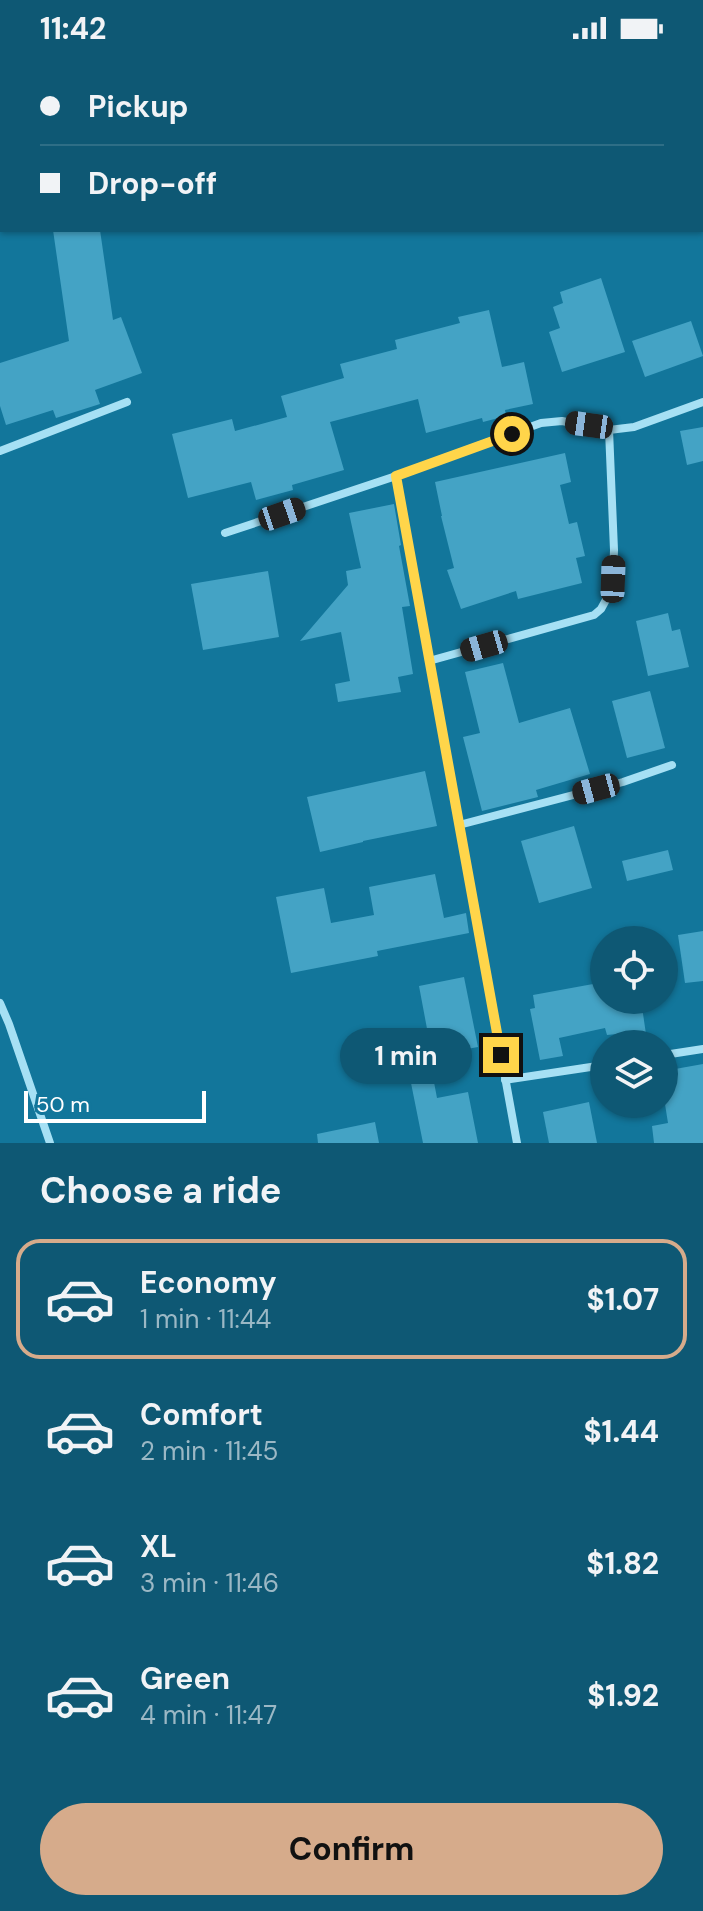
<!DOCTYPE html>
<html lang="en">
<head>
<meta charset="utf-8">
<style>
  body { margin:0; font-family:"DM Sans",sans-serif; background:#175e79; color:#f1f3f6; height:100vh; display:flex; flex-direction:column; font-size:30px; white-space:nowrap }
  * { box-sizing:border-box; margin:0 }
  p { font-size:26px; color:#9bb8c5 }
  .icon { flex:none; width:44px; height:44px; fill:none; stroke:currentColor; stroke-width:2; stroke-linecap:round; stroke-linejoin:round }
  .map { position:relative; height:1087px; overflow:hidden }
  .side { display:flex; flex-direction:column; background:#0e5874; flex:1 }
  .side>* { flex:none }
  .banner { position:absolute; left:0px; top:0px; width:704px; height:176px; box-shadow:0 2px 6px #0004; display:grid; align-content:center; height:176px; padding:0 40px; background:#0e5874 }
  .fabs { position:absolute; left:590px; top:870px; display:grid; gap:16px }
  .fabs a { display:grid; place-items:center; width:88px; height:88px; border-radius:50%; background:#0e5874; box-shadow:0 2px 6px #0004; font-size:40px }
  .scale { position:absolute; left:24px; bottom:20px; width:182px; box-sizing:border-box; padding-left:8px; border:4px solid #fff; border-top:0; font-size:22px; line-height:28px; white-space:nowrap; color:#fff; -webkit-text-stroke:6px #12769b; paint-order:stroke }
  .end { position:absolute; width:36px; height:36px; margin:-18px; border:10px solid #ffd54a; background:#111; box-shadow:0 0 0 4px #111 }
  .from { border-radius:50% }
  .bubble { position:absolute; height:56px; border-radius:28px; background:#0e5874; box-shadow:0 2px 6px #0004; font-size:26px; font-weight:700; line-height:56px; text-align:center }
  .car { position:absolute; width:24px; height:48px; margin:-24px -12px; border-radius:10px; box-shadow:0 0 6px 2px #0007; background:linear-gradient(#222 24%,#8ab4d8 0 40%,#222 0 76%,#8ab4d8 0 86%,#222 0) }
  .banner b { display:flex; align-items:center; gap:28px; height:76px; font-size:30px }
  .banner b+b { border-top:2px solid #2e6e86 }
  .banner i { width:20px; height:20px; background:#f1f3f6 }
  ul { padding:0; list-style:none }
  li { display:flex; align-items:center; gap:24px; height:120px; margin:0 16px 12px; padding:0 24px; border:4px solid transparent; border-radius:24px }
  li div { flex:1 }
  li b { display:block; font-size:30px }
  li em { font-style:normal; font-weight:700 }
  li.selected { border-color:#d6ab8b }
  li>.icon { width:72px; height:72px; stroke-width:1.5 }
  h2 { padding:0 40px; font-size:36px; line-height:96px }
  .primary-button { display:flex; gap:16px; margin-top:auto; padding:16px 40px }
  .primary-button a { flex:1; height:92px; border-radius:48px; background:#d6ab8b; color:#111; font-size:32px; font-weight:700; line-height:92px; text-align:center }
  .status { display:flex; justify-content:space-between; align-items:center; height:56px; padding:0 40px; background:#0e5874; direction:ltr }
  .status svg { height:22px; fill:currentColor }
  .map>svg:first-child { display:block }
</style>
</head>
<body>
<div class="status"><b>11:42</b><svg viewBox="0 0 49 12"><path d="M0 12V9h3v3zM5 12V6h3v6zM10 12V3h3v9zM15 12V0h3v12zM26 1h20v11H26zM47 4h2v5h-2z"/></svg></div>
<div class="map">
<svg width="703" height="1087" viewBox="0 0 703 1087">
  <rect width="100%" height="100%" fill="#12769b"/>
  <g fill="#44a3c5">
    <polygon points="53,174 100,174 113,264 121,261 142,317 95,334 100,348 56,362 53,354 6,369 0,350 0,307 69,285"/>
    <polygon points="601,222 625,296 562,316 549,276 560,272 553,251 563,247 560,236"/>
    <polygon points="489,254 502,311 524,306 533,348 505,354 506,360 483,366 482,362 426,377 418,343 330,366 344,414 292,429 293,434 256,444 251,426 188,442 172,378 232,363 235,375 287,361 281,340 344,322 340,308 397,293 395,284 460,267 458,261"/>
    <polygon points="691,265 703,300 645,321 632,285"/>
    <polygon points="703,371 703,405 687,409 680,375"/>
    <polygon points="565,397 571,426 560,429 569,468 577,466 585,500 576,502 582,527 518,543 516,535 461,553 447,514 454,512 441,460 442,460 435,426"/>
    <polygon points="394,448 401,489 399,490 410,550 402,551 413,618 398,621 401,636 338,646 335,628 350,625 341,576 300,585 348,529 346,515 361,512 349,457"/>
    <polygon points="268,515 279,581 203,594 191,528"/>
    <polygon points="668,557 672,575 680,573 689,611 648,620 636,565"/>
    <polygon points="503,607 519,667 570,652 590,718 536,734 538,741 482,755 463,681 480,677 465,616"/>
    <polygon points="650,635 665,692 627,702 612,645"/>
    <polygon points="425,715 437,770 363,785 363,786 320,796 307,741"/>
    <polygon points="574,770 592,832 539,847 521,785"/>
    <polygon points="668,794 673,814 627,825 622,805"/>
    <polygon points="435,818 444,862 466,857 469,877 377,895 378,900 291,917 276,841 324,832 331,867 374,859 369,831"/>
    <polygon points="703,875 703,925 685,927 678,879"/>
    <polygon points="464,921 478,991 429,1000 437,1042 468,1036 478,1087 423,1087 408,1012 401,1013 396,984 428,978 419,930"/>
    <polygon points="604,926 604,944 641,944 647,985 619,988 617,978 607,979 605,972 559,982 563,1000 540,1004 530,953 535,952 533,939"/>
    <polygon points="703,1008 703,1087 654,1087 652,1070 668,1067 664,1042 664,1015"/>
    <polygon points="589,1046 597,1087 549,1087 543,1056"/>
    <polygon points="375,1066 379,1087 318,1087 317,1078"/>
  </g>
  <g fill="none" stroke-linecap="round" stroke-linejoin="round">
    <g stroke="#a6e0f4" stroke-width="8">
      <polyline points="696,2 703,0"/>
      <polyline points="0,395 127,346"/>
      <polyline points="396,420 517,1087"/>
      <polyline points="225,477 396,420 541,367 562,365 609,374 634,371 703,346"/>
      <polyline points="429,605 594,559 601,553 607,542 613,523 614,494 609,374"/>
      <polyline points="459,769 623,726 672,709"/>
      <polyline points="0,947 9,968 50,1087"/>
      <polyline points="664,999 703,993"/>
      <polyline points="505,1024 604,1009"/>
    </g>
  </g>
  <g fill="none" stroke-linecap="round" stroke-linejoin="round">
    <polyline stroke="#ffd54a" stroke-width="10" points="501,999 396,420 512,378"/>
  </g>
</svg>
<div class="fabs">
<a><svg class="icon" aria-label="locate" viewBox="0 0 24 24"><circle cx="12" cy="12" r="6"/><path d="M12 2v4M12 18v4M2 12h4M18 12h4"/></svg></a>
<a><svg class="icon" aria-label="layers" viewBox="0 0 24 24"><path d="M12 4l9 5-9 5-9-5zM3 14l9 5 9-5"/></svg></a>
</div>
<div class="scale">50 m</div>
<i class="end from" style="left:512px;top:378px"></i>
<i class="end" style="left:501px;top:999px"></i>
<div class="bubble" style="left:340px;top:972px;width:132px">1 min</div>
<i class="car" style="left:589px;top:369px;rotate:278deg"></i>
<i class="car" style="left:282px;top:458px;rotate:71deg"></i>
<i class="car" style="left:613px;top:523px;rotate:2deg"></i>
<i class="car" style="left:484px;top:590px;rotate:254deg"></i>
<i class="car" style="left:596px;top:733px;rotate:255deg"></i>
<div class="banner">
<b><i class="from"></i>Pickup</b>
<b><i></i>Drop-off</b>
</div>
</div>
<section class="side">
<h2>Choose a ride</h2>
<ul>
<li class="selected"><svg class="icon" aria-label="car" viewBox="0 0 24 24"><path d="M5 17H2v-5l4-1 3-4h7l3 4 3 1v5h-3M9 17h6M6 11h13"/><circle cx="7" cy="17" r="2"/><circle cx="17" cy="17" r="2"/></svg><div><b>Economy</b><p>1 min · 11:44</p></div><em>$1.07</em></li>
<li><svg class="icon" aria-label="car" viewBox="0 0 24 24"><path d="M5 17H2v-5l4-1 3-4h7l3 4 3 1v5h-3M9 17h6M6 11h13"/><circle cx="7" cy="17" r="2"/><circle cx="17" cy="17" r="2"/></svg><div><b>Comfort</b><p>2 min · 11:45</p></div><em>$1.44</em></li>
<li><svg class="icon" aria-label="car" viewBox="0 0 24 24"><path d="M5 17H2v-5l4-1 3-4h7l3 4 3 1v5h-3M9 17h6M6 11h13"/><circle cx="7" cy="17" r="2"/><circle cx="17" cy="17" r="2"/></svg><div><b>XL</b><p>3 min · 11:46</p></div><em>$1.82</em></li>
<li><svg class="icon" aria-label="car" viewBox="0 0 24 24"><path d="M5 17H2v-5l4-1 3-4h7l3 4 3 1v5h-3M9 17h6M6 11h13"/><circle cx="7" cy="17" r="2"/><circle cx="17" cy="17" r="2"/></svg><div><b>Green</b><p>4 min · 11:47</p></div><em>$1.92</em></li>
</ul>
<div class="primary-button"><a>Confirm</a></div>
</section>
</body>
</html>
